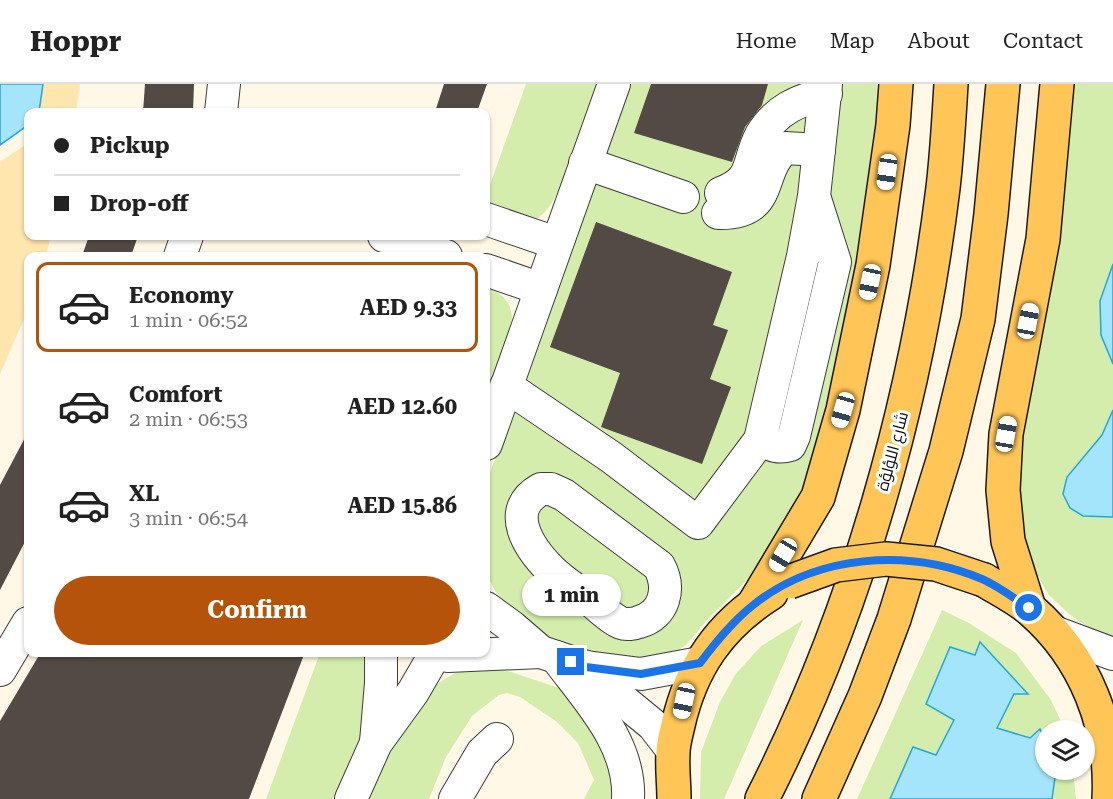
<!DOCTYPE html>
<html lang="en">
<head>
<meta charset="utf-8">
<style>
  body { margin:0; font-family:"Roboto Serif",Cairo,serif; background:#f6f6f6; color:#222; height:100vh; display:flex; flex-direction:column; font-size:22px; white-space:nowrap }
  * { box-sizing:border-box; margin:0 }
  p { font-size:20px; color:#767676 }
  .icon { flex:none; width:33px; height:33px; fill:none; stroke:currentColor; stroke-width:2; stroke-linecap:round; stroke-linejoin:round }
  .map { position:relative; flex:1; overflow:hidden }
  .details { position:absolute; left:24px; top:168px; width:466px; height:405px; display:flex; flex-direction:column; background:#fff; border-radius:12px; box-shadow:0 2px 4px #0004 }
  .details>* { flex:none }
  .banner { position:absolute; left:24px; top:24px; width:466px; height:132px; border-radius:12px; box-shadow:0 2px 4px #0004; display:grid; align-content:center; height:132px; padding:0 30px; background:#fff }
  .buttons { position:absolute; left:1035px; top:636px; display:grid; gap:12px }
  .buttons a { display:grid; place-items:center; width:60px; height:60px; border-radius:50%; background:#fff; box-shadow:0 2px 4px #0004; font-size:30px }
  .end { position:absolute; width:27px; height:27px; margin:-14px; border:8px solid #1a73e8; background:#fff; box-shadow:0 0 0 3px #fff }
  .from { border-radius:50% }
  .bubble { position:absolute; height:42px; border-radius:21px; background:#fff; box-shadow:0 2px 4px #0004; font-size:20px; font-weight:700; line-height:42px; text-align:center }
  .car { position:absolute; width:18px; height:36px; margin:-18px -9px; border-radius:8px; box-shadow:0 0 4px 2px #0007; background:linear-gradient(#fff 24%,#345 0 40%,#fff 0 76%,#345 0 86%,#fff 0) }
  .banner b { display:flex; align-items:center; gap:21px; height:57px; font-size:22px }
  .banner b+b { border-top:2px solid #e0e0e0 }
  .banner i { width:15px; height:15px; background:#222 }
  ul { padding:10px 0 0; list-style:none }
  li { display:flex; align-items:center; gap:18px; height:90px; margin:0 12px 9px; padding:0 18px; border:3px solid transparent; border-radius:12px }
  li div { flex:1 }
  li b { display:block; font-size:22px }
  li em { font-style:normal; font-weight:700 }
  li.selected { border-color:#b45309 }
  li>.icon { width:54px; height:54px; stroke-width:1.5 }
  .action { display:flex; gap:12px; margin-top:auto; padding:12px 30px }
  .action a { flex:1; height:69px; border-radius:36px; background:#b45309; color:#fff; font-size:24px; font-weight:700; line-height:69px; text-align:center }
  header { display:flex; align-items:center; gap:36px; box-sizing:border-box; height:84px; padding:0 30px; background:#fff; border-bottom:2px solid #e0e0e0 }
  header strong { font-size:28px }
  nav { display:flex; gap:33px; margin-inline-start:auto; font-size:21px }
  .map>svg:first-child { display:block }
</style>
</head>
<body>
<header>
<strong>Hoppr</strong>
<nav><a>Home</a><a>Map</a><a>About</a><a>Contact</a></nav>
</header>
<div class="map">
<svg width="1113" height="715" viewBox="0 0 1113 715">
  <rect width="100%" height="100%" fill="#fff8e6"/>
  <g fill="#d4edad">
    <path d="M526,0H597C587,28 561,133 531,137C520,138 497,129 486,126V112Z"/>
    <polygon points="629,0 877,0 876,45 848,231 803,409 779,453 747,496 706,537 687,560 669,573 638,581 573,565 545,552 520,534 497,510 486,490 486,400"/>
    <polygon points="1072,0 1113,0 1113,552 1099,551 1069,530 1048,510 1027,472 1014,429 1024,313"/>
    <path d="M486,204C501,208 511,217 512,233C513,244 491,297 486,311Z"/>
    <polygon points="942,526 969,539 1016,569 1051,616 1065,646 1046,646 1046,686 1073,686 1076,715 857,715"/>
    <polygon points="803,536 724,715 700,715 701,668 720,618 735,591 761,562"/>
    <polygon points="320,569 368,569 361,661 333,715 266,715"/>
    <polygon points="496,583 562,605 599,645 616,715 584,715 594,696 578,659 557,638 520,613 507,609 499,611 472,632 446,673 429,715 365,715 394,654 430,604 455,589 475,584"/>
  </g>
  <g fill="#ffe5ae">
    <polygon points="43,0 80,0 76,28 39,28"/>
    <polygon points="28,59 28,152 51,152 46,172 28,172 28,226 0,290 0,78"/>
  </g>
  <g fill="#a5e5fc" stroke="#25a5da" stroke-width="1.5">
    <polygon points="0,0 43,0 39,28 28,28 28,41 0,61"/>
    <polygon points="1113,180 1113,280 1101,251 1100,217"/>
    <polygon points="1113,326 1113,433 1083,432 1070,424 1063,410 1067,393 1102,351"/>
    <polygon points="980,558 1028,610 1014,610 997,644 1030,654 1040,645 1045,658 1046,686 1056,686 1052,715 890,715 913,663 936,671 954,636 926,620 950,563 975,571"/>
  </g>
  <g fill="#534945">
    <polygon points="145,0 194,0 193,28 143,28"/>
    <polygon points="444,0 487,0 477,28 435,28"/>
    <polygon points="651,0 768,0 762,21 745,43 732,78 634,49"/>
    <polygon points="596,138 732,188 713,241 728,246 710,295 731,303 702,380 601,343 620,289 550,263"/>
    <polygon points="89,152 138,152 131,172 82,172"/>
    <polygon points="28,348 28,452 0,506 0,401"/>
    <polygon points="41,568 305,568 249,715 0,715 0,637"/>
  </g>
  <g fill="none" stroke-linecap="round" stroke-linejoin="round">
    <g stroke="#3d3d3d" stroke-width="34">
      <g id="minor">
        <polyline points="221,28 224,0"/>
        <polyline points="585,79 683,113"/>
        <path d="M721,109C756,96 746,79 761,51C776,26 798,16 826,10"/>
        <path d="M718,129C776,130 756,89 785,64L819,66"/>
        <polyline points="486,135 556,159"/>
        <polyline points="384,152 446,172"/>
        <polyline points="180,172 187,152"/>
        <polyline points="486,186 541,205"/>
        <polyline points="506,302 611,373 698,439 760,356 803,172 814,112 826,0"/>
        <path d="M760,356C771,361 778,365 790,361L794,352L835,178L815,115"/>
        <polyline points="486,360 614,0"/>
        <path d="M541,405H551L564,411L659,482C671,504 665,531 639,538C634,540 626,541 621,539C609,534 598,521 587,514C575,505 561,496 551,486C529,464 503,426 541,405Z"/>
        <polyline points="486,524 512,543 541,568 586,583 641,590 700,579"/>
        <polyline points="1054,548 1113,570"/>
        <polyline points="448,572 541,568"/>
        <path d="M556,573C587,615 631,659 628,715"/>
        <polyline points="586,583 608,604 653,641 673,667"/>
        <polyline points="0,586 28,539"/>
        <polyline points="376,658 381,599 381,568"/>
        <polyline points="351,715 376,659 413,608 431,577"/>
        <polyline points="455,715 482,669 497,655"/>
      </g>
    </g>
    <g stroke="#1b1b1b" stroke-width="36">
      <g id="major">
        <path d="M984,496C999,505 1017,514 1031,526C1085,573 1113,643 1109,715"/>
        <polyline points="754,520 818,413 843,326 873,181 893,41 896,0"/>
        <polyline points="1029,524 1008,457 1003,406 1006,350 1043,155 1057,0"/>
        <path d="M674,715C674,700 672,684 673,669C673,660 676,650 678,641C691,583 720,541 771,509"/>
        <path d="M762,715C858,526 917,315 943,104C947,70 949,35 951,0"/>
        <polyline points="819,715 865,612 894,535 946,367 978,235 991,130 1003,0"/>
      </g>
    </g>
    <use href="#minor" stroke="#fff" stroke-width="32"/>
    <use href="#major" stroke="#ffc556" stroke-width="33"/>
    <g stroke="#1b1b1b" stroke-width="36" stroke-linecap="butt">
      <polyline id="major-bridge" points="789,498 836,481 886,475 936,480 984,496"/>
    </g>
    <use href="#major-bridge" stroke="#ffc556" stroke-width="33"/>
  </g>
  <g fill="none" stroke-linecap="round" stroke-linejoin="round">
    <path stroke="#1a73e8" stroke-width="8" d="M571,578L586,583L641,590L700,579C716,558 732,538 752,522C816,470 908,464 982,495C998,502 1014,514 1029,524"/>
  </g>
  <g text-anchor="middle" stroke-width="6" stroke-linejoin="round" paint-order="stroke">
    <g font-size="16" fill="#0a0a0a" stroke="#fff">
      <text transform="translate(892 367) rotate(-75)" y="6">شارع اللؤلؤة</text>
    </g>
  </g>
</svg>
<div class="buttons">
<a><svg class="icon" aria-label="layers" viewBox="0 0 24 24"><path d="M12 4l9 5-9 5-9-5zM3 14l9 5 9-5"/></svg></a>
</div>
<i class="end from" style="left:1029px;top:524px"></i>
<i class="end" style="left:571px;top:578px"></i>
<div class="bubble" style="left:522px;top:490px;width:99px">1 min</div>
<i class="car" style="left:887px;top:88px;rotate:188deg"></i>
<i class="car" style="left:870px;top:198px;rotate:192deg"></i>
<i class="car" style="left:1028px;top:237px;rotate:11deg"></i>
<i class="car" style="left:843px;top:326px;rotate:196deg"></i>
<i class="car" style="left:1006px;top:350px;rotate:10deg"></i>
<i class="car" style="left:783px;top:471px;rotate:211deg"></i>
<i class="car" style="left:684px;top:617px;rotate:192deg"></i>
<div class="banner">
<b><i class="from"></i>Pickup</b>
<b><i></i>Drop-off</b>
</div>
<section class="details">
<ul>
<li class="selected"><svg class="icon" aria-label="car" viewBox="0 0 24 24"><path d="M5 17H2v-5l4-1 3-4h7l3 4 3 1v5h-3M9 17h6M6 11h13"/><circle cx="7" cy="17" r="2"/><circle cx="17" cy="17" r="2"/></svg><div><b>Economy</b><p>1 min · 06:52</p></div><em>AED 9.33</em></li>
<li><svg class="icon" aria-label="car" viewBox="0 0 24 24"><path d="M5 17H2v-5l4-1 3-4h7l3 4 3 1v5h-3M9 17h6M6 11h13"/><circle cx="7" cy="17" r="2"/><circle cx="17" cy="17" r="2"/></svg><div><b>Comfort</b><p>2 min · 06:53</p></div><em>AED 12.60</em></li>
<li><svg class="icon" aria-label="car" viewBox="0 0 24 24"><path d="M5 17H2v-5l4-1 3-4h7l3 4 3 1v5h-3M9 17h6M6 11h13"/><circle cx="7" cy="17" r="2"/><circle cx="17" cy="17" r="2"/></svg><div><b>XL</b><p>3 min · 06:54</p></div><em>AED 15.86</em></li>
</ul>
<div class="action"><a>Confirm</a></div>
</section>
</div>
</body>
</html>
